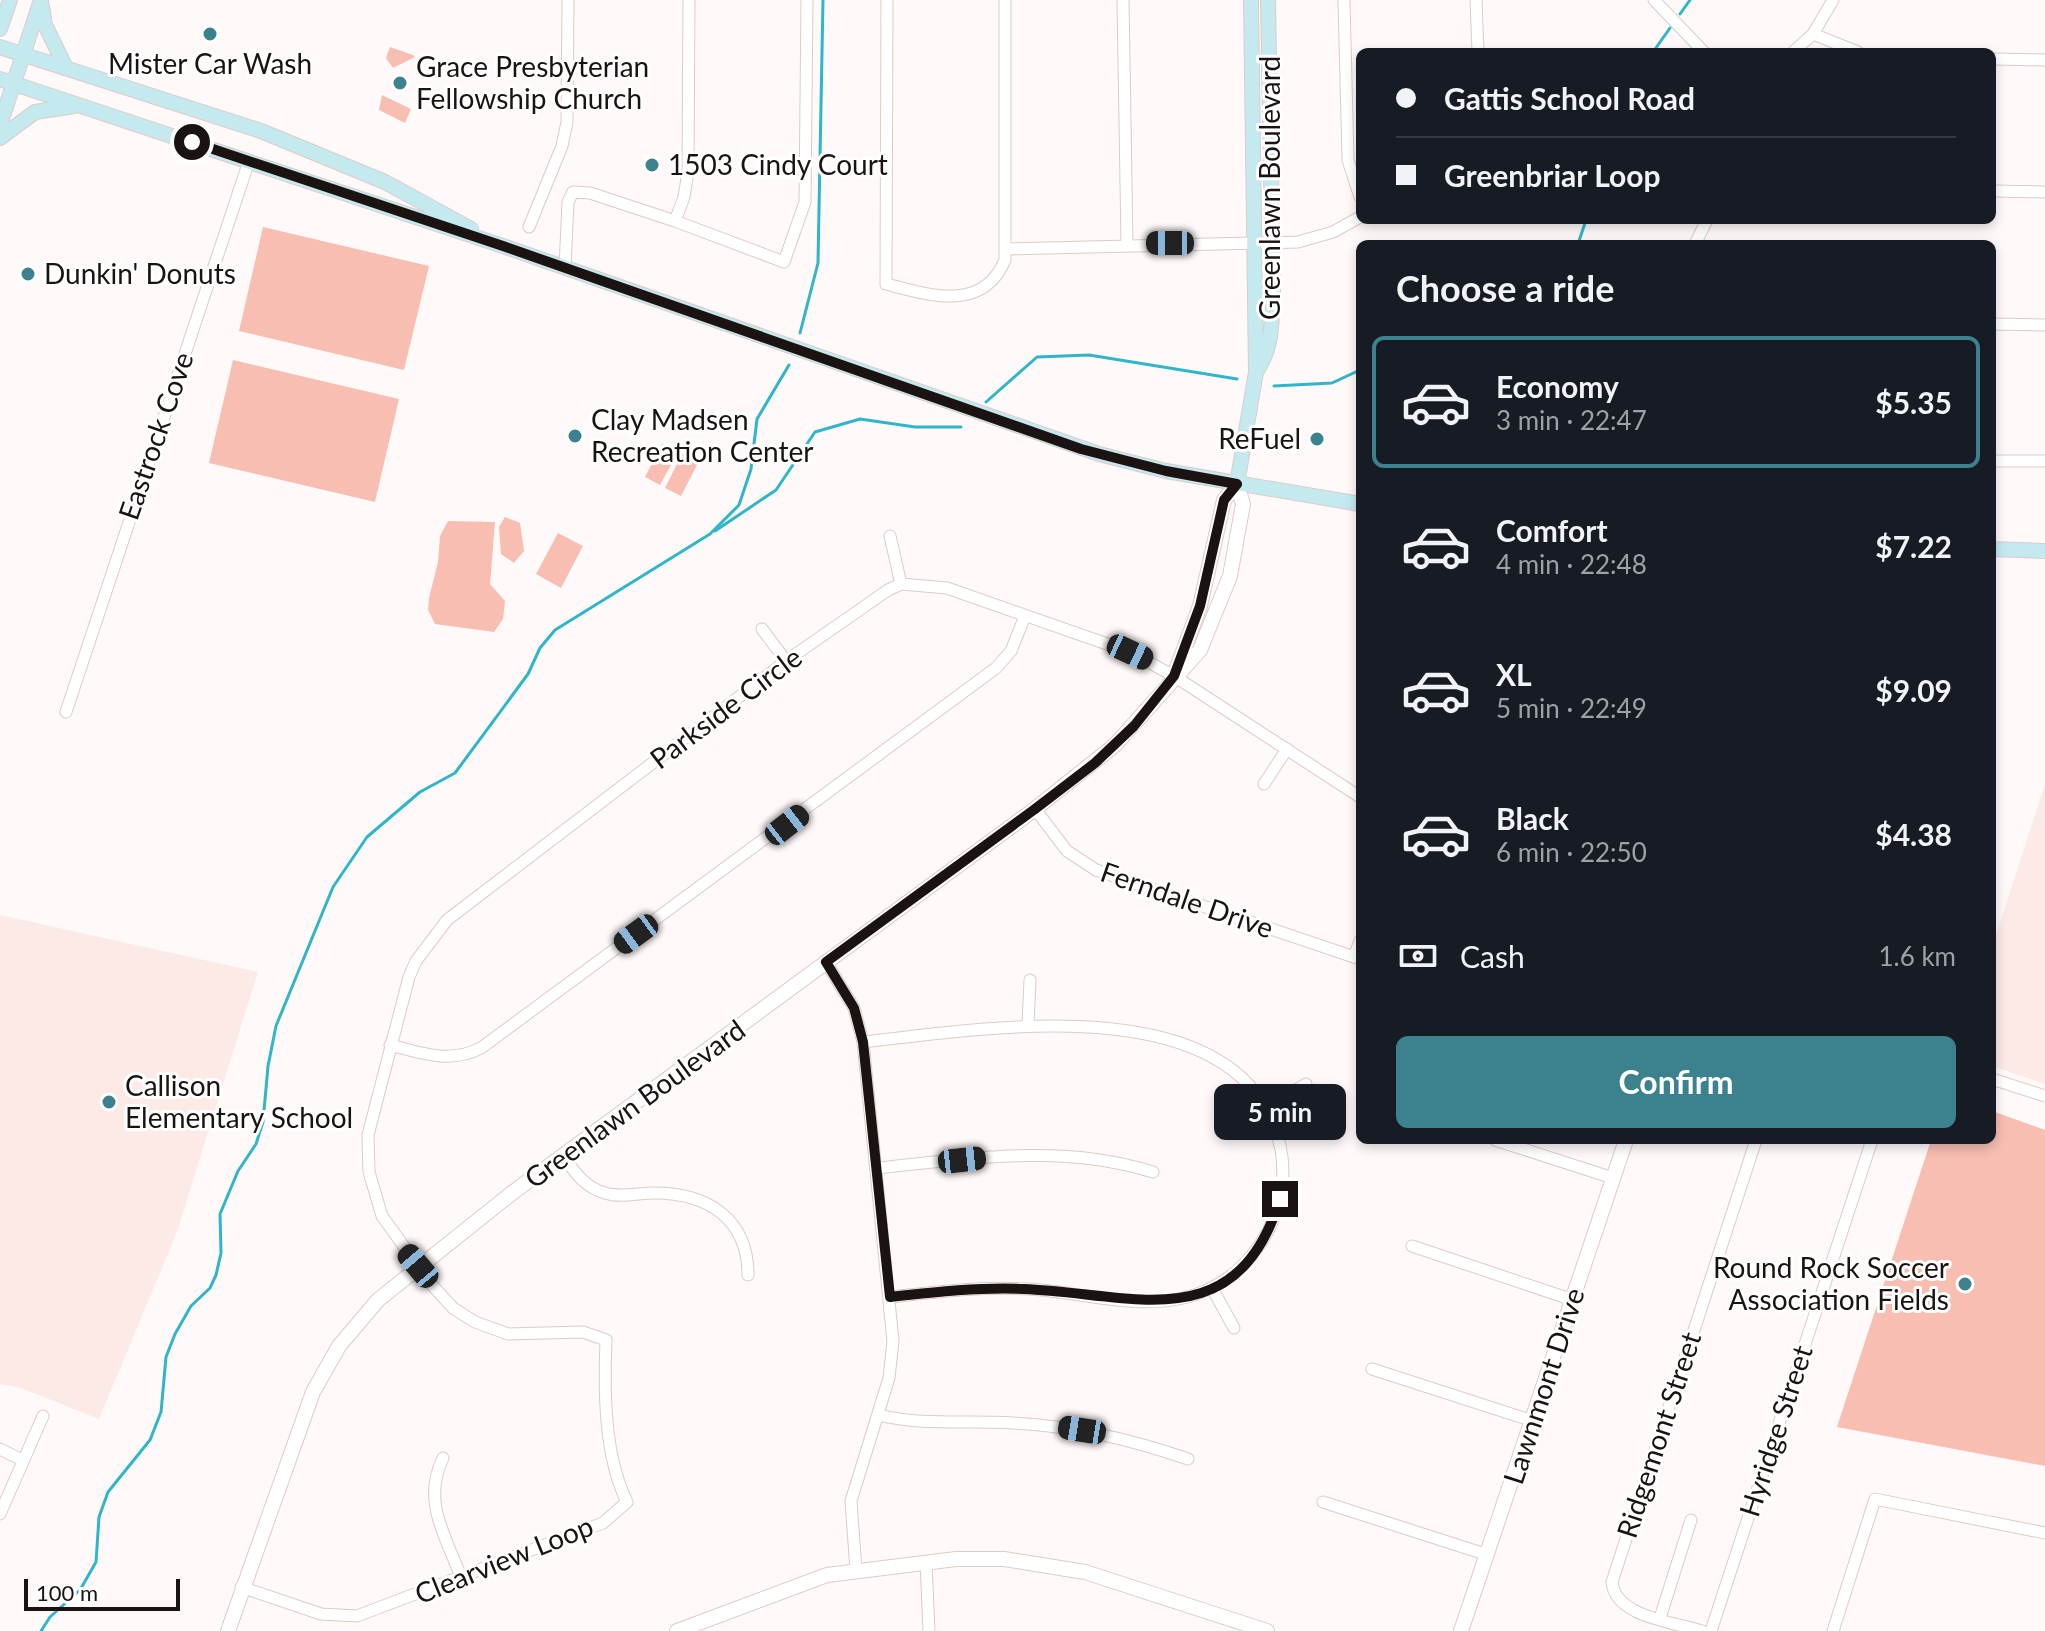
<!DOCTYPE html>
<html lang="en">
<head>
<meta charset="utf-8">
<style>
  body { margin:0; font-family:Lato,sans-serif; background:#242831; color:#f1f3f6; height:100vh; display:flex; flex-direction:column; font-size:30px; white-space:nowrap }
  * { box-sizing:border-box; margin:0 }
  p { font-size:26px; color:#9ea1a6 }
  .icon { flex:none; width:44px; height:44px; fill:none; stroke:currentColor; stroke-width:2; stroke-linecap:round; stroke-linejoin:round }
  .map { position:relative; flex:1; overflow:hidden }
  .sheet { position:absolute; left:1356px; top:240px; width:640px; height:904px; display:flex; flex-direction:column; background:#171b24; border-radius:12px; box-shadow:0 4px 12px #0003 }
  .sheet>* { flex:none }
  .top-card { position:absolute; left:1356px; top:48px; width:640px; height:176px; border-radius:12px; box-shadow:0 4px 12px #0003; display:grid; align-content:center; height:176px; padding:0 40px; background:#171b24 }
  .scale { position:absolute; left:24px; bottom:20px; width:156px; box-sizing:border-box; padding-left:8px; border:4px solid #1a1311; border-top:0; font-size:22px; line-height:28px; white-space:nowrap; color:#1a1311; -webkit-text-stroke:6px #fff; paint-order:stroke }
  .end { position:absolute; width:36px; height:36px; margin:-18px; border:10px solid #1a1311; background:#fff; box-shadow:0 0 0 4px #fff }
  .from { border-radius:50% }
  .bubble { position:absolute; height:56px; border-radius:12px; background:#171b24; box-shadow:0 4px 12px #0003; font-size:26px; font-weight:700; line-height:56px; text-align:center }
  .car { position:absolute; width:24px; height:48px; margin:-24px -12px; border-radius:10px; box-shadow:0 0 6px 2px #0007; background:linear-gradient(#222 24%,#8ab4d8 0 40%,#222 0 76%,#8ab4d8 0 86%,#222 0) }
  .top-card b { display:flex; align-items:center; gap:28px; height:76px; font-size:30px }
  .top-card b+b { border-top:2px solid #363941 }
  .top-card i { width:20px; height:20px; background:#f1f3f6 }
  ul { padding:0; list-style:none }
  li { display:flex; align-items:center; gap:24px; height:132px; margin:0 16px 12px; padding:0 24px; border:4px solid transparent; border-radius:12px }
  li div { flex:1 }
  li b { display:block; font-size:30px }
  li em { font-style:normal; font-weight:700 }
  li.on { border-color:#3c828e }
  li>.icon { width:72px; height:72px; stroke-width:1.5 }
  h2 { padding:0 40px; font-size:36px; line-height:96px }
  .pay { display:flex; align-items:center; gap:20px; height:88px; padding:0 40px; font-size:30px }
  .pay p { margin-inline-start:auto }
  .button { display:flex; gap:16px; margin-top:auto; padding:16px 40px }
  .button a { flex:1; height:92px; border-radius:12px; background:#3c828e; color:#fff; font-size:32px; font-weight:700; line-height:92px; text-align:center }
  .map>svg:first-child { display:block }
</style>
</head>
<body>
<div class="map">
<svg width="2045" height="1631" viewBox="0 0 2045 1631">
  <rect width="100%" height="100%" fill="#fffaf9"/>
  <g fill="#fceae6">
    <polygon points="2045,784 2045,1084 1992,1066 1992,948"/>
    <polygon points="0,915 258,972 177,1232 99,1419 21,1388 0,1384"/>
  </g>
  <g fill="#f7beb1">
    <polygon points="390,47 413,55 415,57 393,68 386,58"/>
    <polygon points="382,95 411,109 405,123 379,110"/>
    <polygon points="263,227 429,266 404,370 239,331"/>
    <polygon points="233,360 399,399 375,502 209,463"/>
    <polygon points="662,444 678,452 660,485 645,477"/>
    <polygon points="682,454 698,463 681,496 665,488"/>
    <polygon points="505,517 520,523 524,551 514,563 501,554 499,527"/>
    <polygon points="448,521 495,522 490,584 505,601 503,619 494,632 435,624 428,610 429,598 438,562 440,536"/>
    <polygon points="558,533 583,546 561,588 536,574"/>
    <polygon points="1992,1111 2045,1130 2045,1466 1837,1427 1931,1140 1992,1140"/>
  </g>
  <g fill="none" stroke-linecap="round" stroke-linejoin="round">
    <g stroke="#2fb6cb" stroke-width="3">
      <polyline points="1680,14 1690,0"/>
      <polyline points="1653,52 1670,28"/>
      <polyline points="1578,244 1586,220"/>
      <polyline points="800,333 818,263 823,0"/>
      <polyline points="1274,386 1332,383 1360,370"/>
      <polyline points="986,402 1037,357 1089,355 1237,379"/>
      <polyline points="715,531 776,490 815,432 860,419 915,427 961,427"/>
      <polyline points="41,1631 50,1617 80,1590 96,1562 99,1517 108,1492 150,1440 161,1412 166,1357 175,1334 191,1306 210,1288 216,1275 221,1253 220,1214 238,1171 256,1144 263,1122 268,1066 276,1026 333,887 367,837 420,792 455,773 528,674 540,648 555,630 710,534 739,505 751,469 757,419 789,365"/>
    </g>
    <g stroke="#dfcac6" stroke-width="13">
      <g id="minor">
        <path d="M887,0L886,284C929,295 983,313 1005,260V0"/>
        <polyline points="1123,0 1127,244"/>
        <polyline points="1344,0 1348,160 1360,197"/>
        <polyline points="1476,0 1478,52"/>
        <polyline points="1654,0 1704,52"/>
        <polyline points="1813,34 1858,52"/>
        <polyline points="1793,52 1813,34 1833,0"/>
        <polyline points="1992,59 2045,60"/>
        <polyline points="1992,191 2045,192"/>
        <polyline points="675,221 684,197 688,172 689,0"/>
        <polyline points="529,227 562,146 567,122 568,0"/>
        <polyline points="1695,244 1707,220"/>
        <polyline points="1007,249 1298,242 1333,232 1360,217"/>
        <polyline points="565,268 568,202 573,192 590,193 675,221 784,262 805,202 807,0"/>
        <polyline points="1992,324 2045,325"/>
        <polyline points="1992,461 2045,461"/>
        <polyline points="890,536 901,584"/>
        <polyline points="762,629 786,661"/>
        <polyline points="66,712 249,161"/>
        <polyline points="1264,784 1287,749"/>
        <polyline points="1035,809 1067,851 1096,870 1360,959"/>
        <polyline points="1354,957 1360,941"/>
        <polyline points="826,962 854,1008 863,1042 893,1341 889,1378 851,1501 856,1570"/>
        <polyline points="1028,1025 1030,980"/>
        <path d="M863,1042C976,1030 1214,988 1272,1120C1282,1144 1286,1171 1280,1197C1271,1241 1239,1279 1197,1294C1144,1313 1083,1292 1029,1289C982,1286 936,1292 890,1297"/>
        <path d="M390,1045C421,1053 450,1064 481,1048L996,668L1011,651L1025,616"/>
        <polyline points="1992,1079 2045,1096"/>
        <polyline points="1267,1108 1306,1084"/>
        <polyline points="1495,1140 1613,1178"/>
        <path d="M564,1157C575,1173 586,1188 605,1193C620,1198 639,1193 654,1193C708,1193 748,1219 748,1275"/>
        <path d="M876,1168C971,1159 1061,1143 1153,1172"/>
        <polyline points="1412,1246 1573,1300"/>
        <polyline points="1212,1288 1234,1328"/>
        <polyline points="1372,1369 1533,1421"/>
        <path d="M878,1415C924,1426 967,1420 1013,1423C1074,1426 1131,1439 1188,1459"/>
        <polyline points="0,1449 22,1460"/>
        <path d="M443,1458C422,1501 445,1535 461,1577"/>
        <polyline points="1323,1502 1488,1555"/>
        <polyline points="0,1514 43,1416"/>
        <polyline points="926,1562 929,1631"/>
        <path d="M241,1587L321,1614L357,1616L603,1523L627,1502C604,1455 604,1392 606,1340L583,1332L508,1334L475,1322L453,1308L431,1284L382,1216L369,1172L368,1135L409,977L416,961L447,920L786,661L888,590L901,584L947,588L1130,652L1174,676L1360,797"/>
        <polyline points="1660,1618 1691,1520"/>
        <path d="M1702,1631C1674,1622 1615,1617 1612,1582L1756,1140"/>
        <polyline points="1711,1631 1872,1140"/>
        <polyline points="1833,1631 1875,1499 2045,1533"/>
      </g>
    </g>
    <g stroke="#dfcac6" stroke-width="16">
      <g id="tertiary">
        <polyline points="1174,676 1200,606 1224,500 1237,484"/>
        <polyline points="228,1631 313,1392 339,1346 378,1300 512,1193 1035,809 1115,745 1200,650 1230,576 1243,504 1237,484"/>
        <polyline points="677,1631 827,1575 956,1559 1004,1559 1085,1572 1267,1631"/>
        <polyline points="1461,1631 1626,1140"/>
      </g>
    </g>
    <g stroke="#dfcac6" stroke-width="16">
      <g id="secondary">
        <polyline points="42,6 45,25 66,68"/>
        <polyline points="0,29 10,0"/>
        <polyline points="0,47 261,131 385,182 471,229"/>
        <polyline points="0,79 503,246 1099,454 1166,471 1360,504"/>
        <polyline points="0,125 41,0"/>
        <polyline points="0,138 35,112 74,106"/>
        <path d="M1256,372C1273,348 1272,319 1273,290L1268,0"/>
        <polyline points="1237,484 1256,372 1251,0"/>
        <polyline points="1992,549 2045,551"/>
      </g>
    </g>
    <use href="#minor" stroke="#fff" stroke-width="11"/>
    <use href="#tertiary" stroke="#fff" stroke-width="14"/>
    <use href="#secondary" stroke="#c4eaf0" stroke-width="14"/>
  </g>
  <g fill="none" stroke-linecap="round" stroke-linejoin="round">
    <path stroke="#1a1311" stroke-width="10" d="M192,142L503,246L1081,449L1166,471L1237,484L1224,500L1200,606L1174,676L1134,726L1095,763L1035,809L826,962L854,1008L863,1042L890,1297C935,1292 979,1287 1024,1289C1132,1293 1236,1340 1280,1199"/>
  </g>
  <g fill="#3c828e" stroke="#fff" stroke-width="3">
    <circle cx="210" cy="34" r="8"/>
    <circle cx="400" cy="83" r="8"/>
    <circle cx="652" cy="165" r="8"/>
    <circle cx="28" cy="274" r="8"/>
    <circle cx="575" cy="436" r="8"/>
    <circle cx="1317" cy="439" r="8"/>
    <circle cx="109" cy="1102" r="8"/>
    <circle cx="1965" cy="1284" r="8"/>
  </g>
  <g text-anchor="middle" stroke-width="6" stroke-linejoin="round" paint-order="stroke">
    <g font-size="28" fill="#1a1311" stroke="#fff" text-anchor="start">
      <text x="210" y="74" text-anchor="middle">Mister Car Wash</text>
      <text x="416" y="77">Grace Presbyterian<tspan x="416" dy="32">Fellowship Church</tspan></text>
      <text x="668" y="175">1503 Cindy Court</text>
      <text x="44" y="284">Dunkin' Donuts</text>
      <text x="591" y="430">Clay Madsen<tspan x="591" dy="32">Recreation Center</tspan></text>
      <text x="1301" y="449" text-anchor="end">ReFuel</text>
      <text x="125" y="1096">Callison<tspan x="125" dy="32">Elementary School</tspan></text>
      <text x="1949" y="1278" text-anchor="end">Round Rock Soccer<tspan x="1949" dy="32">Association Fields</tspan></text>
    </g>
    <g font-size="28" fill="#1a1311" stroke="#fff">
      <text transform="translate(1270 188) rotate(-90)" y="10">Greenlawn Boulevard</text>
      <text transform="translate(156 436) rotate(-71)" y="10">Eastrock Cove</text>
      <text transform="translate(726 708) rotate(-37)" y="10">Parkside Circle</text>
      <text transform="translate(1187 900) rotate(19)" y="10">Ferndale Drive</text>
      <text transform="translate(635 1104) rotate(-36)" y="10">Greenlawn Boulevard</text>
      <text transform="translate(1544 1386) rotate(-72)" y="10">Lawnmont Drive</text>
      <text transform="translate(1776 1431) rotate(-72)" y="10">Hyridge Street</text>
      <text transform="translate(1659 1435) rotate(-72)" y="10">Ridgemont Street</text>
      <text transform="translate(504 1560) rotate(-22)" y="10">Clearview Loop</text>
    </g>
  </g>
</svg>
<div class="scale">100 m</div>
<i class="end from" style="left:192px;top:142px"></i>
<i class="end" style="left:1280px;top:1199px"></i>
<div class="bubble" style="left:1214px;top:1084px;width:132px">5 min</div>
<i class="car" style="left:1170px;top:243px;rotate:270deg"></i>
<i class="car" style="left:1130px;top:652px;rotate:115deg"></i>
<i class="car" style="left:787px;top:825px;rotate:52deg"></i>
<i class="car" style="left:636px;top:934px;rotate:234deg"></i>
<i class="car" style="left:962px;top:1160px;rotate:84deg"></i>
<i class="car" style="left:418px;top:1266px;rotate:320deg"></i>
<i class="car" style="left:1082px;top:1430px;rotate:279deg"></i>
<div class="top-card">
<b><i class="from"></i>Gattis School Road</b>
<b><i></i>Greenbriar Loop</b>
</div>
<section class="sheet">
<h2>Choose a ride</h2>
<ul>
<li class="on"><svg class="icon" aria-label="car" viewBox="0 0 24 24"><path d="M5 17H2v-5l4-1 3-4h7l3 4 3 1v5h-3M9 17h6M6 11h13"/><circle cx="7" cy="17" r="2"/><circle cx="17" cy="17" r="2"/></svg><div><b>Economy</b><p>3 min · 22:47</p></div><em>$5.35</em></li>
<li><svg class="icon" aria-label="car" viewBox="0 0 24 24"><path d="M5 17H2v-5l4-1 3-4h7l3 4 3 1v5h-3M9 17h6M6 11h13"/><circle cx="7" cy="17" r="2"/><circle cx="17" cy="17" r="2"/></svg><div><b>Comfort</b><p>4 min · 22:48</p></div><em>$7.22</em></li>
<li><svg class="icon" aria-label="car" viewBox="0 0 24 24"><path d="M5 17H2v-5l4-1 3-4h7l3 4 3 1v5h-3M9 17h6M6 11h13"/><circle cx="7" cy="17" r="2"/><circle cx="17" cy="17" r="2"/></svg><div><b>XL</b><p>5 min · 22:49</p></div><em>$9.09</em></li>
<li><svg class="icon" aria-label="car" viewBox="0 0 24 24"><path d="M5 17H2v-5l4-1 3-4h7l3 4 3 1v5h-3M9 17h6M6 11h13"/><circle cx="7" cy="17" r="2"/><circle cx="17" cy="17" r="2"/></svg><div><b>Black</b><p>6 min · 22:50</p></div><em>$4.38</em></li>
</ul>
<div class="pay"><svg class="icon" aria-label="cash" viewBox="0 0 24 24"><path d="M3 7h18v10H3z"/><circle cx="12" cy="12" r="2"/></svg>Cash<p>1.6 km</p></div>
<div class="button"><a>Confirm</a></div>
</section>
</div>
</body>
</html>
